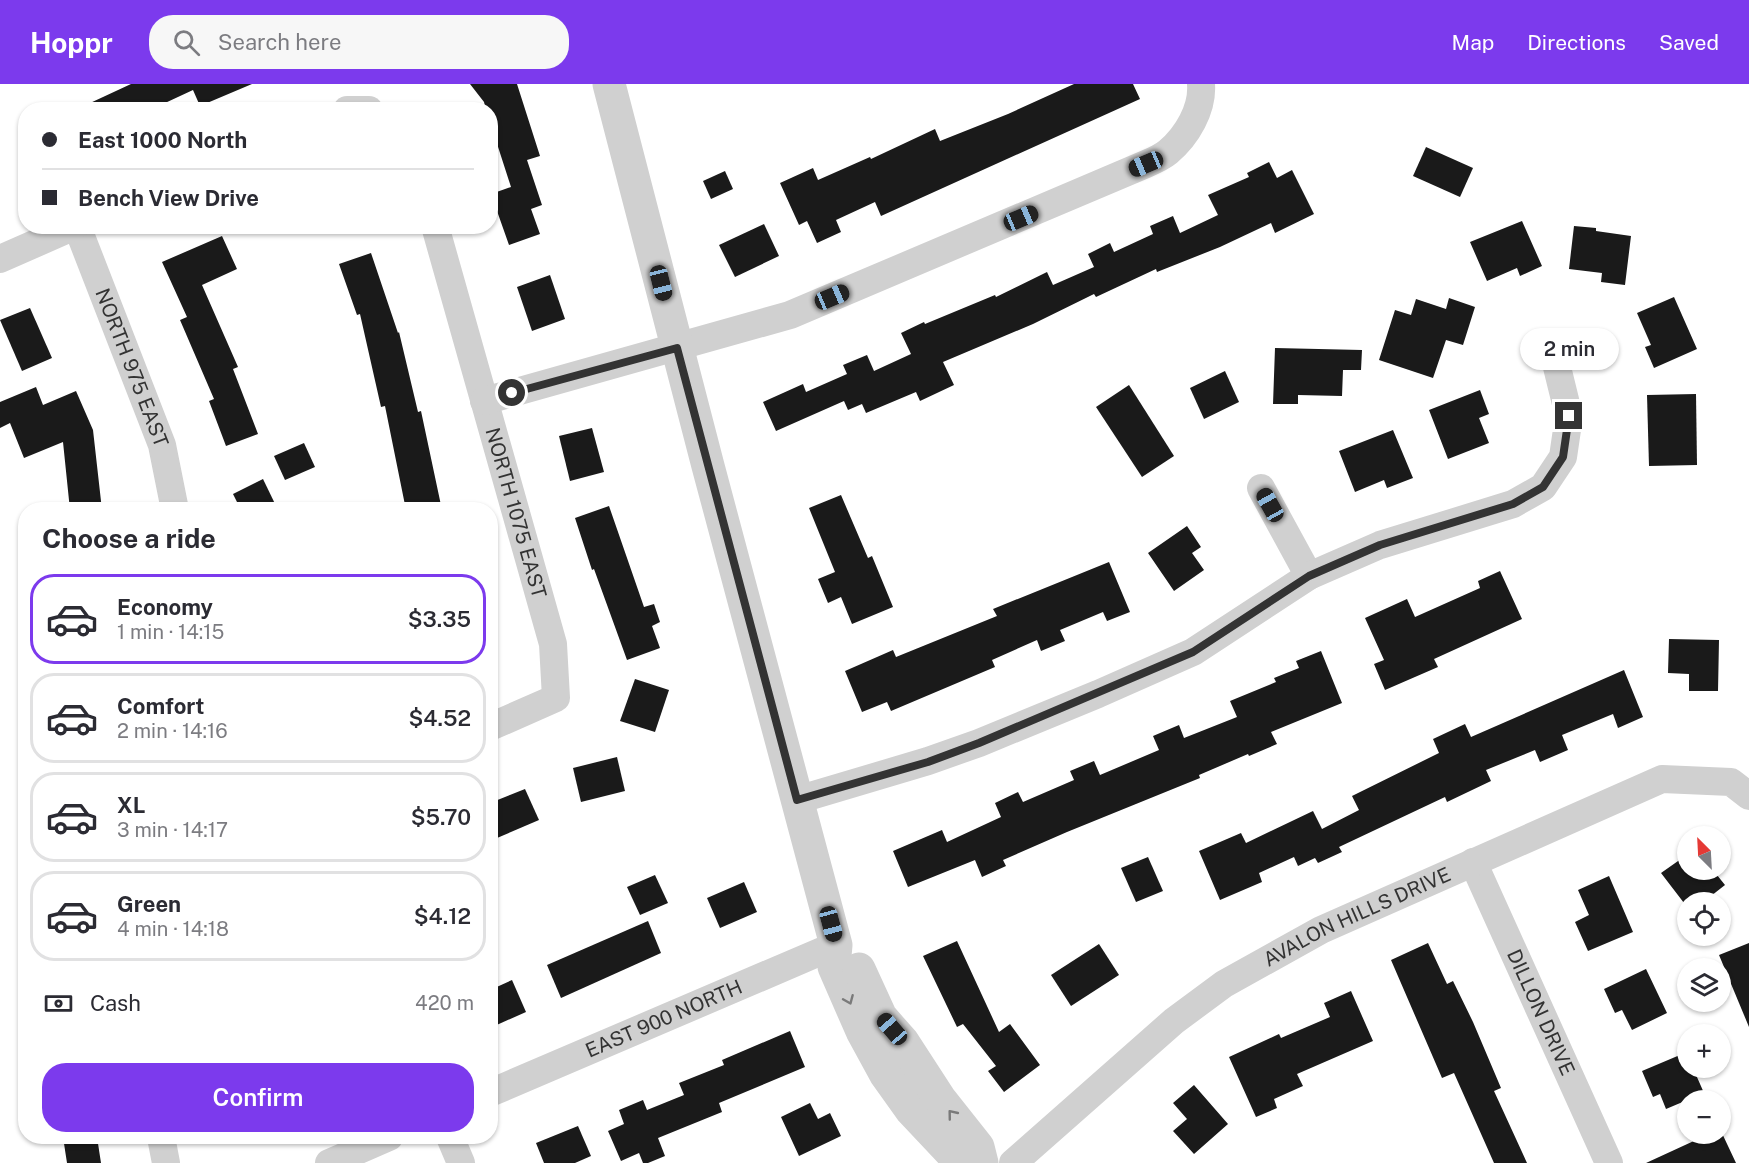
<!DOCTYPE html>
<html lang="en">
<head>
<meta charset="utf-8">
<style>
  body { margin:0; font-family:"Public Sans",sans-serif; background:#f7f7f7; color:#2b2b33; height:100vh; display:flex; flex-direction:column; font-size:22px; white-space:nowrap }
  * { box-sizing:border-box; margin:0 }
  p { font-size:20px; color:#7c7c81 }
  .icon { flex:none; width:33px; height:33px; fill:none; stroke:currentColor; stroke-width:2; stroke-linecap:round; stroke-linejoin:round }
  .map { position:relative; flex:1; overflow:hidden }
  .drawer { position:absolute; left:18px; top:418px; width:480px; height:642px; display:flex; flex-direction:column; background:#fff; border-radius:24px; box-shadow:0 2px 4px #0004 }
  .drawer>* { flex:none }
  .hud { position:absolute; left:18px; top:18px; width:480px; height:132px; border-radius:24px; box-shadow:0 2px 4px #0004; display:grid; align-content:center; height:132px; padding:0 24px; background:#fff }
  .needle { width:39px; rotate:336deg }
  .buttons { position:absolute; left:1677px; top:742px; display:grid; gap:12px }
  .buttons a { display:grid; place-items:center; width:54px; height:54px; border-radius:50%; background:#fff; box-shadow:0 2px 4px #0004; font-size:30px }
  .end { position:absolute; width:27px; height:27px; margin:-14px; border:8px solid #333; background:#fff; box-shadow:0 0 0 3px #fff }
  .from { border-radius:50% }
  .bubble { position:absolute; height:42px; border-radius:21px; background:#fff; box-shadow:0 2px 4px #0004; font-size:20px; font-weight:600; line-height:42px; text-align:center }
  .car { position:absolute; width:18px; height:36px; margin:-18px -9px; border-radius:8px; box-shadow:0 0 4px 2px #0007; background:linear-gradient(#222 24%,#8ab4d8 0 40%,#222 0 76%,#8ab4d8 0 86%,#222 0) }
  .hud b { display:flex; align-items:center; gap:21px; height:57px; font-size:22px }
  .hud b+b { border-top:2px solid #e1e1e2 }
  .hud i { width:15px; height:15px; background:#2b2b33 }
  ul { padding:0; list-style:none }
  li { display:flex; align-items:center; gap:18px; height:90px; margin:0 12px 9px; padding:0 12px; border:3px solid #e1e1e2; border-radius:24px }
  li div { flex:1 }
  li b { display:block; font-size:22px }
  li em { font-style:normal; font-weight:600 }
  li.active { border-color:#7c3aed }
  li>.icon { width:54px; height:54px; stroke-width:1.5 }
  h2 { padding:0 24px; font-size:27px; line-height:72px }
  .pay { display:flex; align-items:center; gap:15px; height:66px; padding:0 24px; font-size:22px }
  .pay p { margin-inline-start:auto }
  .primary-button { display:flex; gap:12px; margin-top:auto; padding:12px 24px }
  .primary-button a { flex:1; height:69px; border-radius:24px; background:#7c3aed; color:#fff; font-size:24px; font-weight:600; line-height:69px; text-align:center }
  header { display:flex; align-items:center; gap:36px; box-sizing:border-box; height:84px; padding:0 30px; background:#7c3aed; color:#fff }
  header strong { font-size:28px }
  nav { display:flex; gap:33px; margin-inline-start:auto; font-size:21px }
  .search { width:420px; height:54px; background:#f7f7f7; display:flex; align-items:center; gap:15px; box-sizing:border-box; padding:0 21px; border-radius:24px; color:#7c7c81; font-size:22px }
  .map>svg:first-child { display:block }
</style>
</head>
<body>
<header>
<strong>Hoppr</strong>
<div class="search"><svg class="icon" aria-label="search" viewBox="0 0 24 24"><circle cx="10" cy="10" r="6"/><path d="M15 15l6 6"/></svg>Search here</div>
<nav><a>Map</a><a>Directions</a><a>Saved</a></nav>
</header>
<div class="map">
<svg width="1749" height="1079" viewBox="0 0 1749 1079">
  <rect width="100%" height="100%" fill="#fff"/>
  <g fill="#1a1a1a">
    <polygon points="131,0 252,0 200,22 193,6 150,26 75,26"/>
    <polygon points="470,0 517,0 540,72 527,76 542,121 531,125 540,150 509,161 491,110 511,103 490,38 490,26 486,26 484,18"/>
    <polygon points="1074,0 1133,0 1140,15 881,132 875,118 836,136 841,148 817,159 807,137 799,141 780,99 813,84 818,96 870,73 871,75 935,45 940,57 1008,30"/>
    <polygon points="1426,63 1473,84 1460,113 1413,92"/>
    <polygon points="1269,78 1277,94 1292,86 1314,130 1275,149 1271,139 1220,163 1157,188 1156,185 1096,213 1094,210 1033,240 943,278 954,301 920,317 916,308 866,329 862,320 848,326 844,317 776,347 763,318 803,300 806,308 847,290 843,281 867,271 874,287 911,270 901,249 924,238 925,240 995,211 996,213 1047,188 1053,201 1094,183 1088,170 1110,159 1114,168 1153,150 1150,142 1173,132 1180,149 1218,131 1208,111 1249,93 1247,89"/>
    <polygon points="725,87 733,105 711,115 703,97"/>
    <polygon points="1522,137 1542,182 1520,192 1517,184 1487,197 1470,158"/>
    <polygon points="764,140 779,172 735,193 719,161"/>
    <polygon points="1574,142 1596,144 1596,147 1631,152 1625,201 1601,198 1602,189 1569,185"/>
    <polygon points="222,152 237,185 202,201 238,283 233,285 258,350 226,362 209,317 214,315 180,236 187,233 162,178"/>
    <polygon points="371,169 398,249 399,248 418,328 421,327 442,426 406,426 385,322 381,323 360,230 357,231 339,180"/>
    <polygon points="550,191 565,235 532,247 517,203"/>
    <polygon points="1674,213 1697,265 1654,284 1645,263 1651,261 1637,229"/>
    <polygon points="1449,214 1475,223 1463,261 1446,256 1433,294 1379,276 1395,226 1411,231 1416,215 1446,225"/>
    <polygon points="30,224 52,274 22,287 0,236"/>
    <polygon points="1275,264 1362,266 1361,286 1343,286 1342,312 1298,311 1298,320 1273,320"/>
    <polygon points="1225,287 1239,318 1204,335 1190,304"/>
    <polygon points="1129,301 1174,372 1142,393 1096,323"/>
    <polygon points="36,303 43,321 76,307 93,346 102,426 70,426 63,358 24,374 10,339 0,344 0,318"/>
    <polygon points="1480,306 1489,330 1479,334 1489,359 1448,375 1429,326"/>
    <polygon points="1696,310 1697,381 1649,382 1647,311"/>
    <polygon points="592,344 604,388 570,397 559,352"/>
    <polygon points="1393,346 1413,394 1387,404 1384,396 1355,408 1339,367"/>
    <polygon points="304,359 315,383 285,396 274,372"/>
    <polygon points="263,395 278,426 241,426 233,410"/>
    <polygon points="841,411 868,474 872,472 893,523 852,540 841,513 828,519 818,495 835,488 809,424"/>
    <polygon points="609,422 644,523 654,520 660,538 652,542 660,564 627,576 594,485 592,486 575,434"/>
    <polygon points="1187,442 1201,463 1192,469 1204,486 1174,507 1148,469"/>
    <polygon points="1109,478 1130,528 1107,537 1103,528 1060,546 1065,557 1041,567 1037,556 992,576 995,583 891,627 887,618 862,628 845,587 893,566 896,573 997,532 993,525"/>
    <polygon points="1500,487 1522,535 1434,575 1438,583 1385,606 1374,580 1384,576 1365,534 1407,515 1415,533 1480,504 1478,497"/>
    <polygon points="1669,555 1719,556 1718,607 1689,607 1689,590 1668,589"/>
    <polygon points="1321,567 1342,619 1271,648 1277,660 1249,672 1248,670 1199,691 1200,694 1067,748 1003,776 1006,782 982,793 975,776 908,803 893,767 942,746 947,758 1001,733 995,719 1018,708 1023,718 1074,696 1070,687 1094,677 1100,691 1159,666 1153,652 1179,641 1184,654 1237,633 1230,617 1276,598 1274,594 1299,584 1296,577"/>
    <polygon points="1624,586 1643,633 1618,644 1613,630 1562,651 1568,666 1540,678 1535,666 1486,686 1491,697 1447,718 1445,713 1339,763 1342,768 1318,779 1315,774 1298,782 1294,773 1259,789 1262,798 1220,816 1199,767 1241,749 1246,759 1313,727 1322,745 1359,726 1352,712 1439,669 1433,655 1465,640 1471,653"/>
    <polygon points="635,595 669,606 655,648 620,637"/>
    <polygon points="617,673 625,707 581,718 573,684"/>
    <polygon points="525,705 539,736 490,757 490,719"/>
    <polygon points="1688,770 1688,786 1713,786 1725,801 1702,819 1684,819 1661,789"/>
    <polygon points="1148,773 1163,807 1136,818 1121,784"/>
    <polygon points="655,791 668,819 640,831 627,803"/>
    <polygon points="1609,792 1633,848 1588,867 1575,838 1589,831 1578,806"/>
    <polygon points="744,798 757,828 720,844 707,814"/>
    <polygon points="648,837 661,869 561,914 547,881"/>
    <polygon points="957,857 999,948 1010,940 1040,981 1004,1008 988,987 996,982 963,940 957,943 923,872"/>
    <polygon points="1428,859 1447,900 1453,897 1473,938 1501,1004 1494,1007 1527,1079 1494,1079 1454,989 1442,994 1391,876"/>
    <polygon points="1749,859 1749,943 1719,871"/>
    <polygon points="1099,860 1119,891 1071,922 1051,891"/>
    <polygon points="1646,885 1667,929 1632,946 1622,926 1615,929 1604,905"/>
    <polygon points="512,896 526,928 490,944 490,906"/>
    <polygon points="1351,907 1373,957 1297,990 1303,1002 1274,1015 1277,1024 1256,1033 1229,973 1279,950 1281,954 1330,933 1324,919"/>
    <polygon points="790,947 805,983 719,1019 722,1028 658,1054 665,1072 648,1079 643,1079 639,1069 621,1077 608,1047 624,1040 619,1026 643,1016 647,1026 684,1011 679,999 724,981 722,976"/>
    <polygon points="1687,968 1688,984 1693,984 1704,1009 1666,1025 1660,1010 1653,1013 1642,987"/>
    <polygon points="1194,1001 1228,1040 1194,1070 1173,1047 1187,1035 1173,1019"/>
    <polygon points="810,1019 818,1035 830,1029 841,1052 799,1072 781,1033"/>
    <polygon points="578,1042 591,1072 575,1079 544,1079 536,1059"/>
    <polygon points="1720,1045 1736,1079 1646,1079 1709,1050 1720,1050"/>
    <polygon points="63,1053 97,1053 101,1079 67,1079"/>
  </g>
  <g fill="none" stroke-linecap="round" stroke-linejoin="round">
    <g stroke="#d0d0d0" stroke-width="28">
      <polyline points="347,26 369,26"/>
      <path id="s1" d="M77,142L162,361L175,426"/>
      <path id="s2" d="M435,142L553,560L556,614L490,643"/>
      <polyline points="0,175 75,142"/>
      <path d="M484,317L790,231L1146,80C1153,77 1162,73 1168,68C1187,52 1203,25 1201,0"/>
      <polyline points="1261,404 1309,492"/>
      <polyline points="797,716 928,677 979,659 1098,610 1193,568 1309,492 1380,461 1513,420 1543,403 1563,373 1569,332 1555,275"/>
      <path id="s3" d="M1473,778L1609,1079"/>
      <path id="s4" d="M490,1009L836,861"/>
      <polyline points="161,1053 166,1079"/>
      <polyline points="450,1053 461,1079"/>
      <polyline points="329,1079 389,1053"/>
      <path id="s5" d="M1013,1079L1174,937L1224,900L1321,846L1662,695L1731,698L1749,712"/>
    </g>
    <g stroke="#d0d0d0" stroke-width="33">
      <polyline points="609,0 708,382 836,861 834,883 862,947 886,991 911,1026 961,1079"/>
      <polyline points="859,885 881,933 903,958 940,1015 978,1063 982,1079"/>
    </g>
  </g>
  <defs><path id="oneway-chevron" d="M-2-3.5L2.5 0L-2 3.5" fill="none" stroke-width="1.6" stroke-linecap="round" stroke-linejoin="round" transform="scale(1.5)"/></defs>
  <g stroke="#7a7a7a">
    <use href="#oneway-chevron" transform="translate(849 916) rotate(67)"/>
    <use href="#oneway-chevron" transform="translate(952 1030) rotate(-129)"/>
  </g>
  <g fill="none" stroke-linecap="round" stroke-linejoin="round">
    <polyline stroke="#333" stroke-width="8" points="512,309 677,264 797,716 928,678 979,659 1193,568 1309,492 1380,461 1513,420 1543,403 1563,373 1569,332"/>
  </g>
  <g text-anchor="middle" stroke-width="6" stroke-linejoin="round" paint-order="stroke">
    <g font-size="20" fill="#333" stroke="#fff">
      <text dy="7" stroke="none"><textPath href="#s1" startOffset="152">NORTH 975 EAST</textPath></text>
      <text dy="7" stroke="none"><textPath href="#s2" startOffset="298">NORTH 1075 EAST</textPath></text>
      <text dy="7" stroke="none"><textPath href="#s5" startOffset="426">AVALON HILLS DRIVE</textPath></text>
      <text dy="7" stroke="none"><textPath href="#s3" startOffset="165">DILLON DRIVE</textPath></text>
      <text dy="7" stroke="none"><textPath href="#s4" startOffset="189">EAST 900 NORTH</textPath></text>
    </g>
  </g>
</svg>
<div class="buttons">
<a><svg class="needle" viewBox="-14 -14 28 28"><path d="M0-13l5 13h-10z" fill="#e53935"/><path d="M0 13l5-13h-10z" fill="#7c7c81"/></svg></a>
<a><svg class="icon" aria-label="locate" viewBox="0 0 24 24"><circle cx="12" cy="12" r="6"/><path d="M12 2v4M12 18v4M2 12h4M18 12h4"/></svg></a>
<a><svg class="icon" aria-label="layers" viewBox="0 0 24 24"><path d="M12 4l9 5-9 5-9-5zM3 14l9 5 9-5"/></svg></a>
<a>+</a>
<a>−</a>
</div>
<i class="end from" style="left:512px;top:309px"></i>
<i class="end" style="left:1569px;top:332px"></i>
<div class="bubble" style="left:1520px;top:244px;width:99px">2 min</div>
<i class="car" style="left:1146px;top:80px;rotate:247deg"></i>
<i class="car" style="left:1021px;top:134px;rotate:67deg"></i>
<i class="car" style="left:661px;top:199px;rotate:166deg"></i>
<i class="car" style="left:832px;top:213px;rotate:67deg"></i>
<i class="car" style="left:1270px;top:421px;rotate:331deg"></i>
<i class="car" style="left:831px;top:840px;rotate:165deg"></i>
<i class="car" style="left:892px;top:945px;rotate:319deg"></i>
<div class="hud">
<b><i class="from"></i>East 1000 North</b>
<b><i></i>Bench View Drive</b>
</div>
<section class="drawer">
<h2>Choose a ride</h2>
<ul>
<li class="active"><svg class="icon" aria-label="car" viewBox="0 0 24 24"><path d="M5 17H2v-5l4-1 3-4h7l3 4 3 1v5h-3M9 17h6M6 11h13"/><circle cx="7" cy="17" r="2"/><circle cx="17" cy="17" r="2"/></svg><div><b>Economy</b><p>1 min · 14:15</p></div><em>$3.35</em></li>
<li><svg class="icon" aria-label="car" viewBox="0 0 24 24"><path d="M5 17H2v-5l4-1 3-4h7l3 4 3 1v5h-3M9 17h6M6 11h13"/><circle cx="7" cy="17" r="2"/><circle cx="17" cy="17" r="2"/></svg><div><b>Comfort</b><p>2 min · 14:16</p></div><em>$4.52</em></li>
<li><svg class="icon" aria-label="car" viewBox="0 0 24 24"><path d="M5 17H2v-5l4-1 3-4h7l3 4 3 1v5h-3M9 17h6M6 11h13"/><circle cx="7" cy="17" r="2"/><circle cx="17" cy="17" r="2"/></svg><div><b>XL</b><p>3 min · 14:17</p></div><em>$5.70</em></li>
<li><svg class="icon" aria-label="car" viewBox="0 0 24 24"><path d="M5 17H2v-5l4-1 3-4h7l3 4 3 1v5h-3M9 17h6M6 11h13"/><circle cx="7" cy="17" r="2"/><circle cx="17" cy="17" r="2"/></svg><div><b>Green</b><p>4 min · 14:18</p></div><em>$4.12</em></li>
</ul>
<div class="pay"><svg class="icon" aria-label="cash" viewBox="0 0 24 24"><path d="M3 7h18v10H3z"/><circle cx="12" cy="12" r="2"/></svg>Cash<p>420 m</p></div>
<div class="primary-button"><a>Confirm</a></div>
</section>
</div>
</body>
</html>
